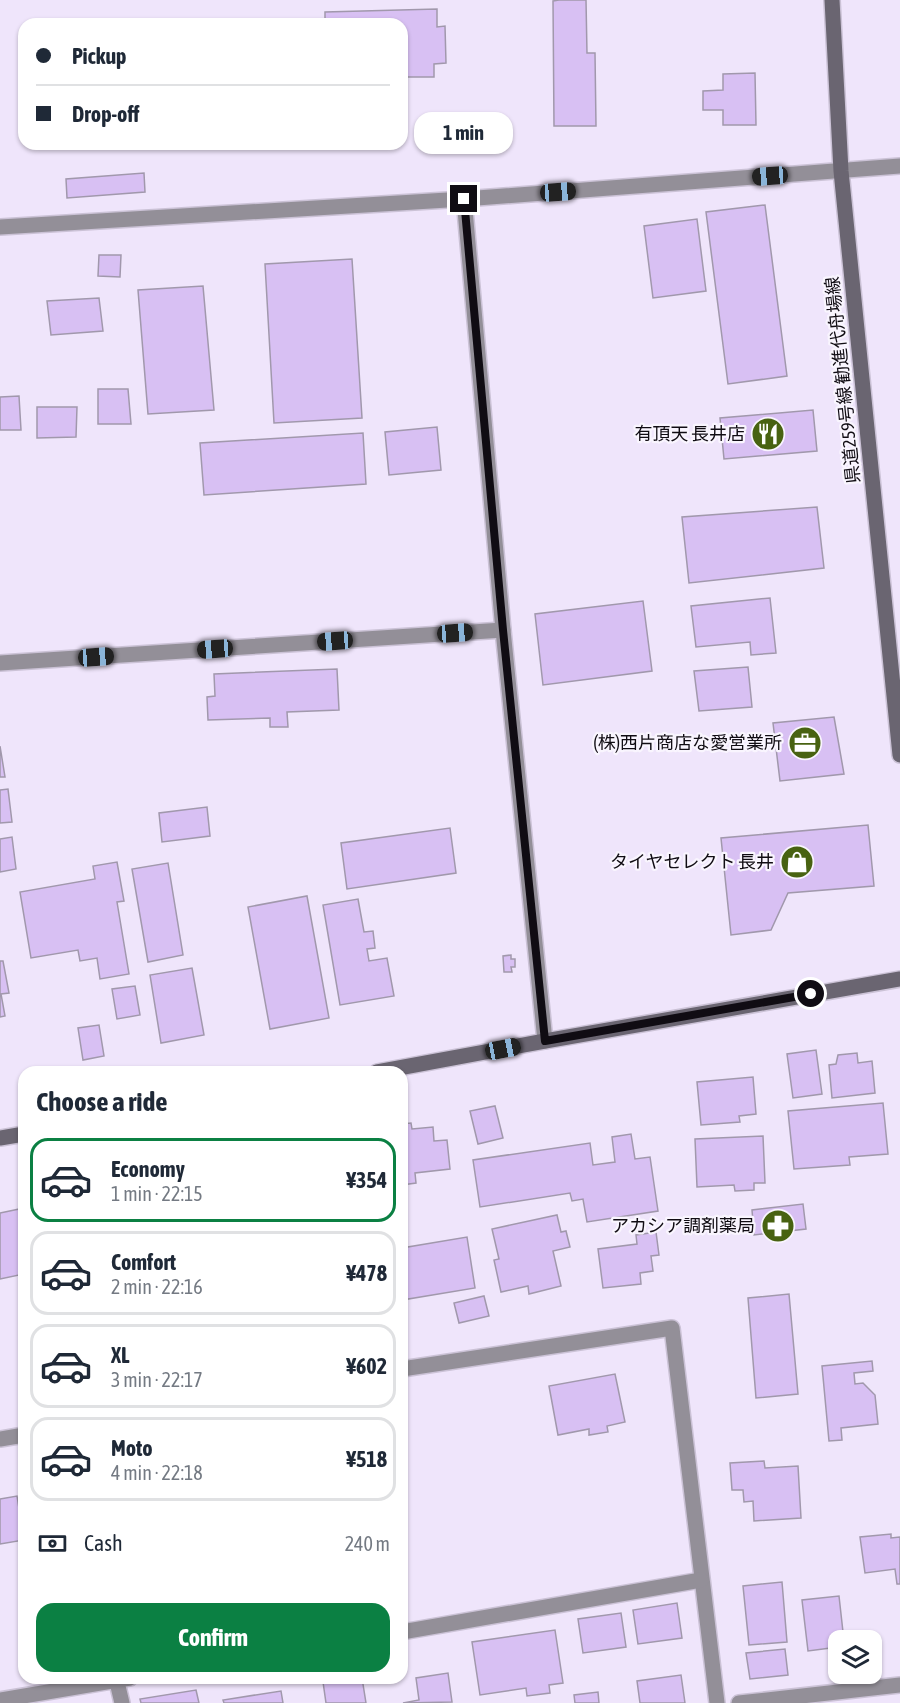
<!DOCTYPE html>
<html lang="en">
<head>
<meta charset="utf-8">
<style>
  body { margin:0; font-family:"Asap Condensed","Noto Sans JP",sans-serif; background:#f6f6f7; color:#1f2937; height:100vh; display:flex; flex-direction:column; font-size:22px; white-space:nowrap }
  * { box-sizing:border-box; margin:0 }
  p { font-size:20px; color:#747a83 }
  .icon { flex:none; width:33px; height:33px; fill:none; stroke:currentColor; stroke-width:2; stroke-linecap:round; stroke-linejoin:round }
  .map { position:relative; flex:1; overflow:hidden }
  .details { position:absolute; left:18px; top:1066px; width:390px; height:618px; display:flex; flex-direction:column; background:#fff; border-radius:18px; box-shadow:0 2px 4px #0004 }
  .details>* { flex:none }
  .hud { position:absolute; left:18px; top:18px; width:390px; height:132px; border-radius:18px; box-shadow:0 2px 4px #0004; display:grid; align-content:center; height:132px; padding:0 18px; background:#fff }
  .tools { position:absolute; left:828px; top:1630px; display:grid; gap:12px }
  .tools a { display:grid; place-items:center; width:54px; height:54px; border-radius:12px; background:#fff; box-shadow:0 2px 4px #0004; font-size:30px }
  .end { position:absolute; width:27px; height:27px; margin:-14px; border:8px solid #100c13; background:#fff; box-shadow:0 0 0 3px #fff }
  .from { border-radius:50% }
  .bubble { position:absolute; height:42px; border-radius:18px; background:#fff; box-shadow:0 2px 4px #0004; font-size:20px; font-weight:700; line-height:42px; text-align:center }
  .car { position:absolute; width:18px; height:36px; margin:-18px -9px; border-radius:8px; box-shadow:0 0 4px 2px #0007; background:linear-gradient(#222 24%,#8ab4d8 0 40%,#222 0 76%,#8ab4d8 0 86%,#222 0) }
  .hud b { display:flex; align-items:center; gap:21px; height:57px; font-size:22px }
  .hud b+b { border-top:2px solid #e0e1e3 }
  .hud i { width:15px; height:15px; background:#1f2937 }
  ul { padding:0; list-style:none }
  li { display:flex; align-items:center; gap:18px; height:84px; margin:0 12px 9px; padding:0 6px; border:3px solid #e0e1e3; border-radius:18px }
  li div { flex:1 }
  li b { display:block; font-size:22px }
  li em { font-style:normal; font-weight:700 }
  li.active { border-color:#0b8043 }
  li>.icon { width:54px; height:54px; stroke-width:1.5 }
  h2 { padding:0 18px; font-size:27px; line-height:72px }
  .pay { display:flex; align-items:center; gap:15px; height:66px; padding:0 18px; font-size:22px }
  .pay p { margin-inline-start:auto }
  .primary-button { display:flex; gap:12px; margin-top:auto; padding:12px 18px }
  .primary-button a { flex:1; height:69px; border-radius:18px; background:#0b8043; color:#fff; font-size:24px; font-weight:700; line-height:69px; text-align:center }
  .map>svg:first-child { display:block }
</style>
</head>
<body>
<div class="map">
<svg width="900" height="1703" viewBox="0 0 900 1703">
  <rect width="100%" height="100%" fill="#efe5fb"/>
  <g fill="#d8c0f3" stroke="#a198ac" stroke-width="1.5">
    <polygon points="559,0 586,0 587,53 595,53 596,126 554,126 553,1"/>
    <polygon points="437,9 437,27 445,26 446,63 434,64 434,77 402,77 402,24 325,24 325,12"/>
    <polygon points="755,73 756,125 723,125 723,110 703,110 703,91 723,90 723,74"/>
    <polygon points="144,173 145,192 67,198 66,179"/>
    <polygon points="765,205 787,376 728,384 706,212"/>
    <polygon points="697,219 706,291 653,298 644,226"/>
    <polygon points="99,255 121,255 120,277 98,276"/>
    <polygon points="352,259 362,418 274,423 265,264"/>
    <polygon points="203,286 214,410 148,414 138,290"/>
    <polygon points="99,298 103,331 51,335 47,301"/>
    <polygon points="98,389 128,389 131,424 98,424"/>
    <polygon points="19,396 21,430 0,430 0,397"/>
    <polygon points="37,407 77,407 76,437 37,438"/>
    <polygon points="813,410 817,451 724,459 720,418"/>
    <polygon points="437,427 441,470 389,475 385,432"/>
    <polygon points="363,433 366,484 204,495 200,443"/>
    <polygon points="817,507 824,568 689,583 682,517"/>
    <polygon points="770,598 776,653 751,655 750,642 696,647 691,606"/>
    <polygon points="643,601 652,671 543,685 535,614"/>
    <polygon points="748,667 752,707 699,711 694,671"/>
    <polygon points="337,669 339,710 287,712 288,727 270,727 270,718 208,720 207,697 215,696 214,674"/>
    <polygon points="834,717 844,774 780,781 773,723"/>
    <polygon points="0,746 5,777 0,777"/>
    <polygon points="8,789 12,822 0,823 0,790"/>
    <polygon points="207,807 210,836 162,842 159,813"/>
    <polygon points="868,825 874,886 788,893 771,930 731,935 721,838"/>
    <polygon points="450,828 456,873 347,889 341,843"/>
    <polygon points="12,837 16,869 0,872 0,839"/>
    <polygon points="117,862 124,901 117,902 129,974 100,979 97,958 80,961 78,950 31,958 20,892 95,879 93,866"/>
    <polygon points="168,863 183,955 148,962 132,869"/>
    <polygon points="307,896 329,1018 270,1029 248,907"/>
    <polygon points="358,899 364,932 373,931 375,948 367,949 369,961 387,958 394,996 340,1005 323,905"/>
    <polygon points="511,955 511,959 515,959 515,967 511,967 512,972 504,972 503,956"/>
    <polygon points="0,961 3,961 9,993 1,994 5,1016 0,1017"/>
    <polygon points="192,968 204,1035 161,1043 150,975"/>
    <polygon points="135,986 140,1015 117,1019 112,989"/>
    <polygon points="99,1025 104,1056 83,1060 78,1028"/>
    <polygon points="816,1050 822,1094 793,1098 787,1054"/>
    <polygon points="857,1053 858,1063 872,1061 875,1093 832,1098 829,1065 836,1064 838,1055"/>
    <polygon points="753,1077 756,1114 739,1116 740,1122 701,1125 697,1082"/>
    <polygon points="883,1103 888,1154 849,1157 850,1165 794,1169 788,1111"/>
    <polygon points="495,1106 503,1138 478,1144 470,1111"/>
    <polygon points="411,1123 412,1129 433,1127 434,1141 447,1140 450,1169 415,1173 416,1183 402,1185 402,1124"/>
    <polygon points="631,1134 635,1159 650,1157 658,1211 587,1222 583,1199 572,1201 570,1193 480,1207 473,1160 590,1143 593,1165 615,1162 612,1137"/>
    <polygon points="763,1136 765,1183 754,1183 754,1190 735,1191 734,1185 697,1187 695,1139"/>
    <polygon points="803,1204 806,1229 754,1235 752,1210"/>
    <polygon points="24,1208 24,1274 0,1279 0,1213"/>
    <polygon points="557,1215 561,1232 566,1231 570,1247 553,1251 561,1286 529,1294 528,1286 501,1292 494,1260 499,1259 492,1229"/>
    <polygon points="656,1232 659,1255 651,1256 653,1271 640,1273 641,1284 603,1288 598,1249 637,1244 636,1235"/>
    <polygon points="467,1237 475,1288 402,1300 402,1248"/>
    <polygon points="789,1294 798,1394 756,1398 748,1298"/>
    <polygon points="484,1296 489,1316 459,1323 454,1303"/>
    <polygon points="872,1361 873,1371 854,1373 855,1384 863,1383 875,1395 878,1424 841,1428 842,1440 829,1441 822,1366"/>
    <polygon points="615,1374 625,1422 607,1426 608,1432 589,1435 589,1429 558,1435 549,1386"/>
    <polygon points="764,1461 765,1468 798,1466 801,1518 754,1521 753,1501 744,1502 743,1490 732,1490 730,1463"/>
    <polygon points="17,1496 24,1540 0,1544 0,1499"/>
    <polygon points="891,1534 891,1538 900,1537 900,1584 897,1584 895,1569 865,1573 860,1537"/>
    <polygon points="782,1582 787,1642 749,1645 743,1586"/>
    <polygon points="839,1596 844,1641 838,1641 838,1647 808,1651 802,1600"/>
    <polygon points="677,1603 682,1638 638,1644 633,1610"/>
    <polygon points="621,1613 626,1647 583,1653 578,1619"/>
    <polygon points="555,1630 563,1683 549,1685 550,1693 527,1696 526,1688 480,1695 472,1642"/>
    <polygon points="785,1649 788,1675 750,1679 746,1653"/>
    <polygon points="448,1673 452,1702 403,1703 419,1700 416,1678"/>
    <polygon points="681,1675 685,1703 640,1703 637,1681"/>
    <polygon points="350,1678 362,1678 366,1703 326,1703 323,1682"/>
    <polygon points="196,1690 199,1703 141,1703 140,1699"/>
    <polygon points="281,1691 283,1703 224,1703 223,1700"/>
    <polygon points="598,1692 599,1703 575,1703 574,1695"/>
  </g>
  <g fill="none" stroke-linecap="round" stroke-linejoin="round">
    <g stroke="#cbc2d6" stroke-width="18">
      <g id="street">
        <polyline points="464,199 503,630 545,1041"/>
        <polyline points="0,227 464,199 900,166"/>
        <polyline points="0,663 503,630"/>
        <polyline points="402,1369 672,1328 717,1703"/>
        <polyline points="0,1439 24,1435"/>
        <polyline points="402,1632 701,1580"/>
        <polyline points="116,1678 122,1703"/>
        <polyline points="0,1700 130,1678"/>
        <polyline points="739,1703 900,1685"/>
      </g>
    </g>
    <g stroke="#cbc2d6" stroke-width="18">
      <g id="secondary">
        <polyline points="832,0 841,171 900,755"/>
        <polyline points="377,1072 545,1041 900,979"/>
        <polyline points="0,1138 24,1134"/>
      </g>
    </g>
    <use href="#street" stroke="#938f98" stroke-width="15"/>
    <use href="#secondary" stroke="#6a6571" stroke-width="15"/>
  </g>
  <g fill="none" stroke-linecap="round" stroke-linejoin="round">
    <polyline stroke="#100c13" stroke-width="8" points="464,199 503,630 545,1041 811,994"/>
  </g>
  <defs>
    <g id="restaurant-disc" transform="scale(1.725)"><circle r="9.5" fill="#486211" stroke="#f9f5fe"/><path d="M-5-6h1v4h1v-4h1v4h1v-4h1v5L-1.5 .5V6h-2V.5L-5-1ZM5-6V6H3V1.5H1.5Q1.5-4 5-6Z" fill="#fff"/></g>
    <g id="office-disc" transform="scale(1.725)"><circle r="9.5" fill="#486211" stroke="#f9f5fe"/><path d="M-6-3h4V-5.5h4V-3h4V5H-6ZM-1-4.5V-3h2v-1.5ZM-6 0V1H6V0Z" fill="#fff"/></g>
    <g id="shop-disc" transform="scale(1.725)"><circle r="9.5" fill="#486211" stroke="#f9f5fe"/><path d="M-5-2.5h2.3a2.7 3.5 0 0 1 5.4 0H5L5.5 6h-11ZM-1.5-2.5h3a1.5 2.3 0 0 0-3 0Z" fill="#fff"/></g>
    <g id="pharmacy-disc" transform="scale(1.725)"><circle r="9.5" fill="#486211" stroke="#f9f5fe"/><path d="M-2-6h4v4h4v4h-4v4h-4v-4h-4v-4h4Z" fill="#fff"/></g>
  </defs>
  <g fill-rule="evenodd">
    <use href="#restaurant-disc" x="768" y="434"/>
    <use href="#office-disc" x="805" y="743"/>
    <use href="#shop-disc" x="797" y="862"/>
    <use href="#pharmacy-disc" x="778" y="1226"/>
  </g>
  <g text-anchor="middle" stroke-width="4.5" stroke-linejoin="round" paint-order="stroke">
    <g font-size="18" fill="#100c13" stroke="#f9f5fe">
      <text transform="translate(843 380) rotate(-96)" y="6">県道259号線 勧進代舟場線</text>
    </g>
    <g font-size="18" fill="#100c13" stroke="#f9f5fe" text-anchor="end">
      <text x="745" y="440">有頂天 長井店</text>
      <text x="782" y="749">(株)西片商店な愛営業所</text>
      <text x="774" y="868">タイヤセレクト 長井</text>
      <text x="755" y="1232">アカシア調剤薬局</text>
    </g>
  </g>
</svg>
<div class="tools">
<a><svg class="icon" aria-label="layers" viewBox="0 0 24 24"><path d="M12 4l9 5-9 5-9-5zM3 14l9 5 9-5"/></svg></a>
</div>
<i class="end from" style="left:811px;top:994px"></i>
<i class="end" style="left:464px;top:199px"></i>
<div class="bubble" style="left:414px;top:112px;width:99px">1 min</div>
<i class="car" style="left:770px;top:176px;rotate:266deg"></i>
<i class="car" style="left:558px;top:192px;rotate:86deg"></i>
<i class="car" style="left:455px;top:633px;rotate:86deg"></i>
<i class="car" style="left:335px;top:641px;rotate:266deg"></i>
<i class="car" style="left:215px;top:649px;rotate:266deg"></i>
<i class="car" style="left:96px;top:657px;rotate:86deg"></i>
<i class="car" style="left:503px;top:1049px;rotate:79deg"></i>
<div class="hud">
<b><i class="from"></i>Pickup</b>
<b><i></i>Drop-off</b>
</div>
<section class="details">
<h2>Choose a ride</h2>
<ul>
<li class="active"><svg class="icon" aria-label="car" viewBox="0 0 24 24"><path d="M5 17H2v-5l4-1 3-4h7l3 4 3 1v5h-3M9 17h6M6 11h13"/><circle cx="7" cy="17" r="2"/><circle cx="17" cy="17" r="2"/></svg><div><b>Economy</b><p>1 min · 22:15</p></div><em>¥354</em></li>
<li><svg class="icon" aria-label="car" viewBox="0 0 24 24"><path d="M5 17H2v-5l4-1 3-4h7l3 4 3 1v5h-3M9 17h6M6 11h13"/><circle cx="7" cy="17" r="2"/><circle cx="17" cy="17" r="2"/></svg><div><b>Comfort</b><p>2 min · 22:16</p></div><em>¥478</em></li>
<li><svg class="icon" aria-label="car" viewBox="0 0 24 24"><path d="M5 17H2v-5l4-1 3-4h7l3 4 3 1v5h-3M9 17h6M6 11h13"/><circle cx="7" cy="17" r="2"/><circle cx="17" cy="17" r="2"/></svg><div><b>XL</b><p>3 min · 22:17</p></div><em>¥602</em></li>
<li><svg class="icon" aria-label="car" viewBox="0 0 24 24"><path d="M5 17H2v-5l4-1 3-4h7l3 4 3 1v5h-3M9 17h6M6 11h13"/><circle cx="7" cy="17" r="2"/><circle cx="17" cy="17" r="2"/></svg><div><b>Moto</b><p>4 min · 22:18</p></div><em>¥518</em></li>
</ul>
<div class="pay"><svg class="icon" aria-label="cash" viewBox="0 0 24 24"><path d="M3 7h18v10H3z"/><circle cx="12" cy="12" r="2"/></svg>Cash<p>240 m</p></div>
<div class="primary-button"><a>Confirm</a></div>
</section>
</div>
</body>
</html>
